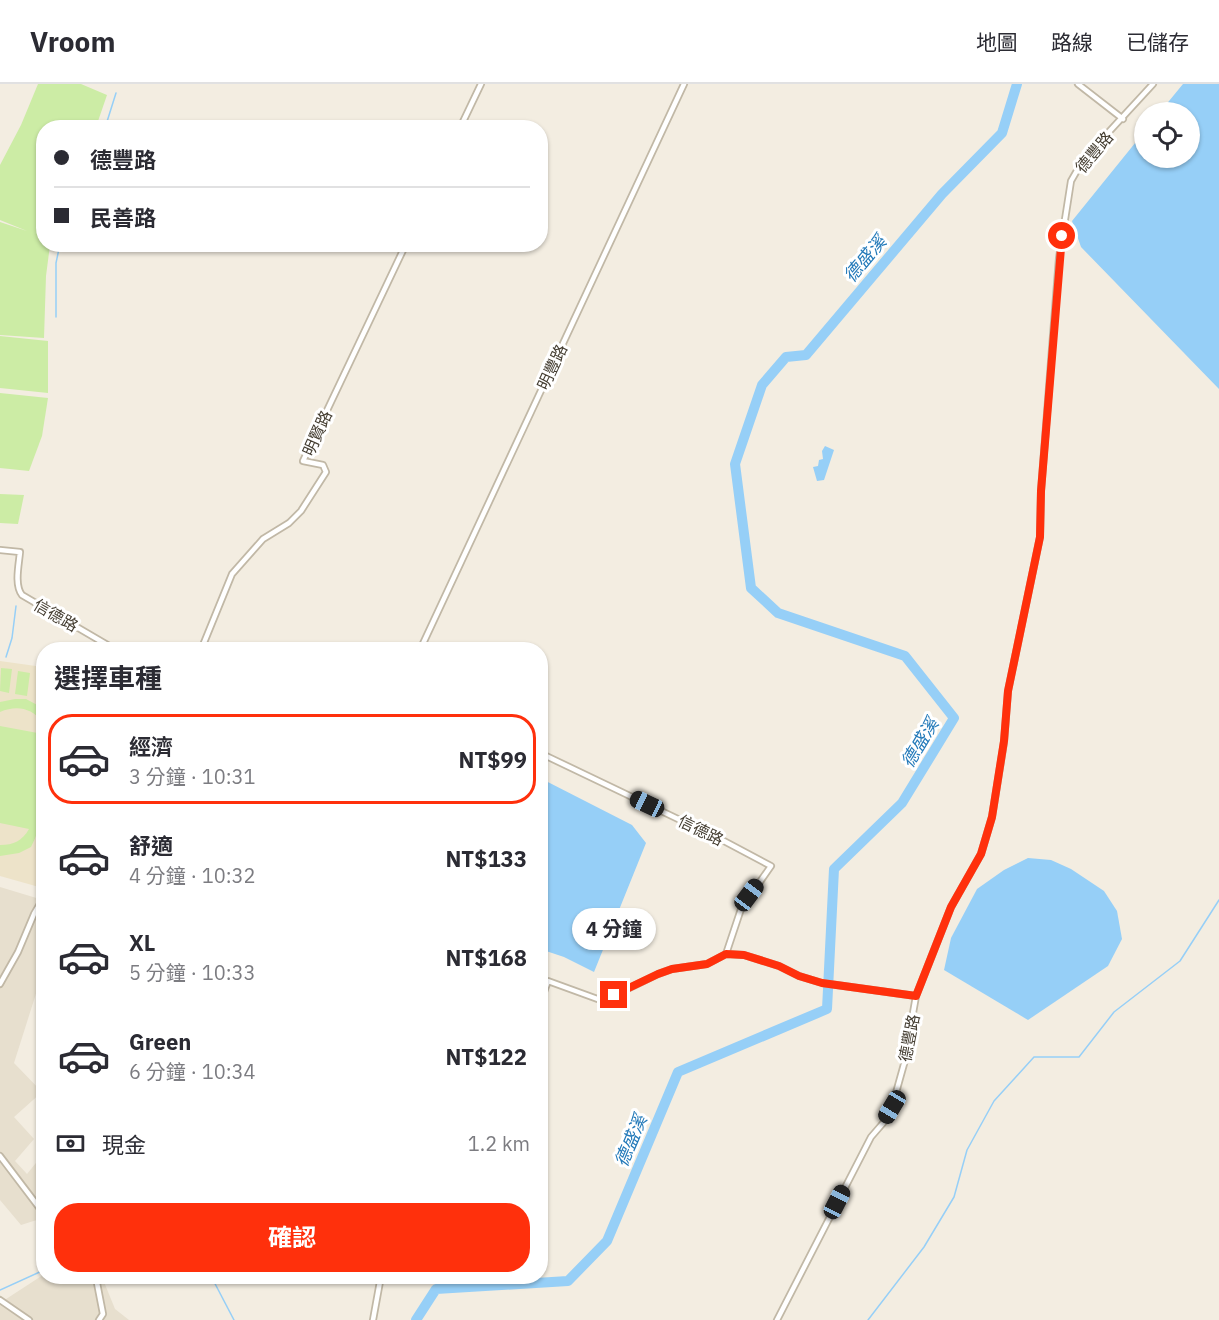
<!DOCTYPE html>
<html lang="zh-TW">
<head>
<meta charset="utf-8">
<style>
  body { margin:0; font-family:"IBM Plex Sans","Noto Sans TC",sans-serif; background:#f2f2f3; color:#2b2b33; height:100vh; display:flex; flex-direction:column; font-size:22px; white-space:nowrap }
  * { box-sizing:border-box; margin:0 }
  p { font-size:20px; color:#7c7c81 }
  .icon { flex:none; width:33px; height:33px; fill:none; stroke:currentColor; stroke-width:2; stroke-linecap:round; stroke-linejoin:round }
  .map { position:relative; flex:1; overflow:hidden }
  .side { position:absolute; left:36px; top:558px; width:512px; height:642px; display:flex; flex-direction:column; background:#fff; border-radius:24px; box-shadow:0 2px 4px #0004 }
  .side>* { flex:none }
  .guide { position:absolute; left:36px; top:36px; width:512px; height:132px; border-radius:24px; box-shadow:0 2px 4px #0004; display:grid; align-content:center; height:132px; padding:0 18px; background:#fff }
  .fabs { position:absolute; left:1134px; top:18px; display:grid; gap:12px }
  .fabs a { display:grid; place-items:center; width:66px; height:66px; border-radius:50%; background:#fff; box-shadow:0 2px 4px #0004; font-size:30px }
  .end { position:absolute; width:27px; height:27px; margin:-14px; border:8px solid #ff300c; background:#fff; box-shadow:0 0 0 3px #fff }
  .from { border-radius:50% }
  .bubble { position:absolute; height:42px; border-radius:21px; background:#fff; box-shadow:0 2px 4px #0004; font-size:20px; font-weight:700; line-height:42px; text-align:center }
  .car { position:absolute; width:18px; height:36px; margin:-18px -9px; border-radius:8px; box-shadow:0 0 4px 2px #0007; background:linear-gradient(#222 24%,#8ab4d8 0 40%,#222 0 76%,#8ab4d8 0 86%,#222 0) }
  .guide b { display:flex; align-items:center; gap:21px; height:57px; font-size:22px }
  .guide b+b { border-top:2px solid #e1e1e2 }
  .guide i { width:15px; height:15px; background:#2b2b33 }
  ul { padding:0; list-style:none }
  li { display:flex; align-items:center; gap:18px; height:90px; margin:0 12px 9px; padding:0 6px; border:3px solid transparent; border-radius:24px }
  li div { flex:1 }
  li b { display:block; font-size:22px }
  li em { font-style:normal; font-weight:700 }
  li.on { border-color:#ff300c }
  li>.icon { width:54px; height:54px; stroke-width:1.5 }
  h2 { padding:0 18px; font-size:27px; line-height:72px }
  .pay { display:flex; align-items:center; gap:15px; height:66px; padding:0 18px; font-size:22px }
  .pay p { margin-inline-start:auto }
  .button { display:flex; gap:12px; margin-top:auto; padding:12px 18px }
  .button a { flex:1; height:69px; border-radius:24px; background:#ff300c; color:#fff; font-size:24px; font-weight:700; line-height:69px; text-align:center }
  header { display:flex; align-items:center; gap:36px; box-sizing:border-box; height:84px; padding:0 30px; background:#fff; border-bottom:2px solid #e1e1e2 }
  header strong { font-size:28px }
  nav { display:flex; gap:33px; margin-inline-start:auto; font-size:21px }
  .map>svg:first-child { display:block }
</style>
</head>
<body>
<header>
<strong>Vroom</strong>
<nav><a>地圖</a><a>路線</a><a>已儲存</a></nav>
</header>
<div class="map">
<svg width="1219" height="1236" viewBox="0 0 1219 1236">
  <rect width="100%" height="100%" fill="#f3ede1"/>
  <g fill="#e7dfce">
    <polygon points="0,803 43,816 43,898 40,897 14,979 42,1008 14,1033 34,1055 15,1077 27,1090 40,1074 43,1078 43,1134 21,1141 0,1116"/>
    <polygon points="43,1191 44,1192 102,1193 115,1225 129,1236 0,1236 0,1219"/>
  </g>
  <polygon fill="#ede3c9" points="0,577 43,583 44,768 39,803 0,792"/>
  <g fill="#cceca5">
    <polygon points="38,0 81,0 107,11 96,43 44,44 44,160 50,161 46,192 44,254 0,251 0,138 27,147 0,136 0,81 21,41"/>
    <polygon points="0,252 48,257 48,309 0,304"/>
    <polygon points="0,309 48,314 42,352 29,387 0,384"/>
    <polygon points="0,410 24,411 18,440 0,439"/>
    <polygon points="1,584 12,585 9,609 0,607"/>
    <polygon points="18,587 30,589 27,612 15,610"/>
    <path d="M15,615H26L43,624V638C31,624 17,621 0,628V618Z"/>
    <path d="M0,642L43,650C44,687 49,729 31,763L19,769L0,772V761C14,761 22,757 29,745L0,739Z"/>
  </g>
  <g fill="#96cff7">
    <polygon points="1183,0 1219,0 1219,305 1081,163 1072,137 1144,48 1144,74 1190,74 1190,28 1160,28"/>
    <polygon points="825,362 834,366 824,396 817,397 813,383 818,382 819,376 823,375 822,367"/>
    <polygon points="540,694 632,741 646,759 594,888 564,873 540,865"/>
    <polygon points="1028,774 1051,776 1071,785 1104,807 1117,827 1122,855 1108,882 1028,936 944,886 951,854 977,805 1004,786"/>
  </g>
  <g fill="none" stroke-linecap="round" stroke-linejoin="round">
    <g stroke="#96cff7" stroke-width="1.5">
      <polyline points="105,44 116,9"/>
      <polyline points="56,233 56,179 60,160"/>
      <polyline points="6,573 12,554 16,522"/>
      <polyline points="211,1192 234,1236"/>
      <polyline points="0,1206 44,1186"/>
      <polyline points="868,1236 924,1163 954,1113 967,1066 994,1017 1034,973 1079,973 1114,928 1180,877 1219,816"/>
    </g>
    <polyline stroke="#96cff7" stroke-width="10" points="416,1236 436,1205 568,1197 607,1157 678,988 827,925 834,785 902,719 954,634 905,572 778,529 751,504 735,380 762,301 786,273 806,271 942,110 1002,49 1017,0"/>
    <g stroke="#c1b8a6" stroke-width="8">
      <g id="minor">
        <polyline points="1078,0 1123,35"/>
        <polyline points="460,44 481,0"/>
        <path d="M0,466L20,468C19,480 14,501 22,511L116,566"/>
        <polyline points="201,566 232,490 263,455 289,439 301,427 326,388 323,381 303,377 406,160"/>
        <polyline points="420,566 684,0"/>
        <polyline points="540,669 724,757 771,782 741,825 726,870"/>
        <polyline points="0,900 18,868 34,830 44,813"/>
        <polyline points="540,919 548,897 603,917 658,890 672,885 707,880 726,870 744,871 779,882 799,892 822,899 916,912"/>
        <polyline points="0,1072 44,1130"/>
        <polyline points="92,1192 97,1199 103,1230 99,1236"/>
        <polyline points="0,1216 29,1236"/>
        <polyline points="373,1236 381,1192"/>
        <polyline points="777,1236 871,1053 884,1038 892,1023 904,980 916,912 951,823 981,770 992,733 1004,658 1008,607 1040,453 1041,407 1059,174 1071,97 1083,76 1153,0"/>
      </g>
    </g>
    <use href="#minor" stroke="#fff" stroke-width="4.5"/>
  </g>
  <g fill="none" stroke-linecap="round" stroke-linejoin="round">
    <polyline stroke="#ff300c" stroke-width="8" points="614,911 658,890 672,885 707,880 726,870 744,871 779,882 799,892 822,899 916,912 951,823 981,770 992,733 1004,657 1008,607 1040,453 1041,407 1062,152"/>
  </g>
  <g text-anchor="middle" stroke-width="6" stroke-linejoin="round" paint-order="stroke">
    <g font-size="16" fill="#443d31" stroke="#fff">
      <text transform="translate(1094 68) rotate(-50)" y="6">德豐路</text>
      <text transform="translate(552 283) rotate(-65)" y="6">明豐路</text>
      <text transform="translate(317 349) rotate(-66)" y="6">明賢路</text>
      <text transform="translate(56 531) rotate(30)" y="6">信德路</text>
      <text transform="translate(701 746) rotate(26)" y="6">信德路</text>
      <text transform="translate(909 954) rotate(-79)" y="6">德豐路</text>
    </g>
    <g font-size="18" font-style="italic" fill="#2279b9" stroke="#fff">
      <text transform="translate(865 175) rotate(-50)" y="6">德盛溪</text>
      <text transform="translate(920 659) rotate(-59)" y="6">德盛溪</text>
      <text transform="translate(631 1057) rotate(-67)" y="6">德盛溪</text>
    </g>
  </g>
</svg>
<div class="fabs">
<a><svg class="icon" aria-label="locate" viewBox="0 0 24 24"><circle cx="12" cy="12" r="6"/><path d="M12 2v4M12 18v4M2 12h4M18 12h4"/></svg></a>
</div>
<i class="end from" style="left:1062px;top:152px"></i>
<i class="end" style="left:614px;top:911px"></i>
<div class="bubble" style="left:572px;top:824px;width:84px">4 分鐘</div>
<i class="car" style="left:647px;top:720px;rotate:295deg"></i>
<i class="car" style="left:749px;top:811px;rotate:37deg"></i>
<i class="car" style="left:892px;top:1023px;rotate:211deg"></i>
<i class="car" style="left:837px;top:1118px;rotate:27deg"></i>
<div class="guide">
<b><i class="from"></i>德豐路</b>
<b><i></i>民善路</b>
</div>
<section class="side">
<h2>選擇車種</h2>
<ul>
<li class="on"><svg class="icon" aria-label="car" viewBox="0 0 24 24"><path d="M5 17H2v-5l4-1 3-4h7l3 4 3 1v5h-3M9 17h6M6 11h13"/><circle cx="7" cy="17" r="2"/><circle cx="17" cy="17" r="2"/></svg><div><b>經濟</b><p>3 分鐘 · 10:31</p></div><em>NT$99</em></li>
<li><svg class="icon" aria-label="car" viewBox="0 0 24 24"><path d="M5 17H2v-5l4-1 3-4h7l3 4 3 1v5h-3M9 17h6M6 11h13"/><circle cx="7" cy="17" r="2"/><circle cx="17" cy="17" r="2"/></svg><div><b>舒適</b><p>4 分鐘 · 10:32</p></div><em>NT$133</em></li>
<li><svg class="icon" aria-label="car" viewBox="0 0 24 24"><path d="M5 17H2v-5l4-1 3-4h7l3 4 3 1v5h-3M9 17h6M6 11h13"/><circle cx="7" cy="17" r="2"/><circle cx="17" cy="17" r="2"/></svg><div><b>XL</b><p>5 分鐘 · 10:33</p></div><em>NT$168</em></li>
<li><svg class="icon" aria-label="car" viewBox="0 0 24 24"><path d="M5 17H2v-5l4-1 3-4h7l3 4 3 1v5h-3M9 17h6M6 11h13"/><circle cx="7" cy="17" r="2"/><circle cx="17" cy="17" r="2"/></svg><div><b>Green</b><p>6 分鐘 · 10:34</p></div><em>NT$122</em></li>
</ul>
<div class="pay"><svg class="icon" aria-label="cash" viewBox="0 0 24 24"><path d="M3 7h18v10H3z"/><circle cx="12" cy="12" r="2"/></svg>現金<p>1.2 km</p></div>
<div class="button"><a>確認</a></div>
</section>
</div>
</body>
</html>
